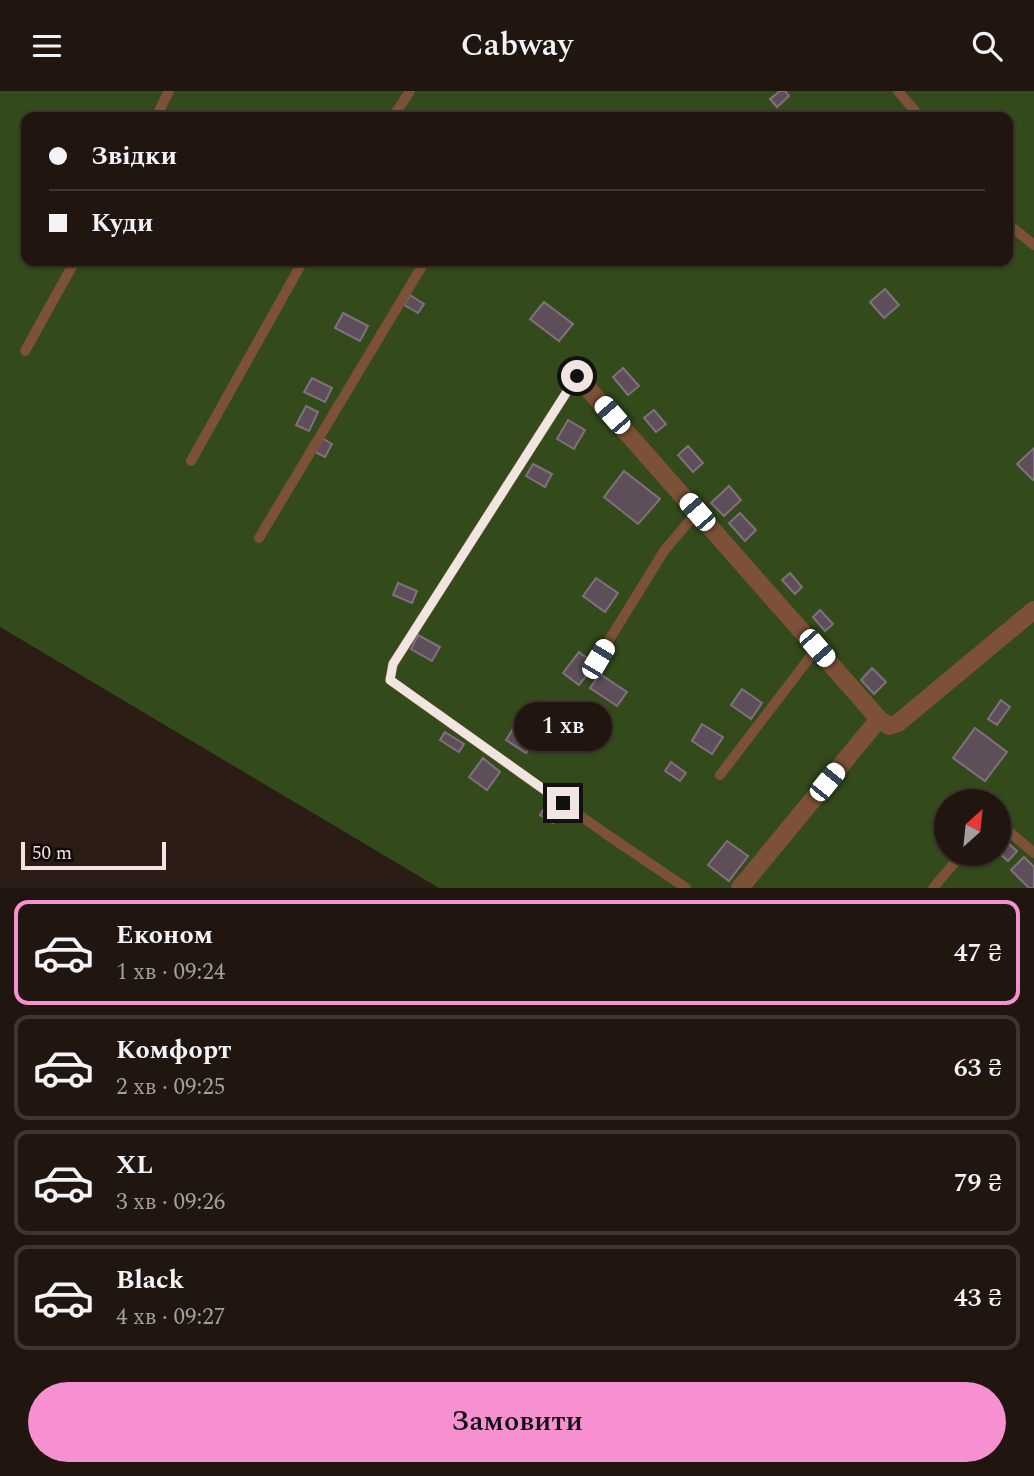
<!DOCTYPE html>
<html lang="uk">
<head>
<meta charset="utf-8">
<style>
  body { margin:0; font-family:Spectral,serif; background:#291e19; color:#f1f3f6; height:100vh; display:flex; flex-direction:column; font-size:26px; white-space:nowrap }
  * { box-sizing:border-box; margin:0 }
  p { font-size:23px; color:#a29f9f }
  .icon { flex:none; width:38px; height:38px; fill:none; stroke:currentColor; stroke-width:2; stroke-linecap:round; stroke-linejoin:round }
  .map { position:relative; height:797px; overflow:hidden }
  .panel { display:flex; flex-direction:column; background:#211510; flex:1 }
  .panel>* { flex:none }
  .hud { position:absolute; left:21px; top:21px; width:992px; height:154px; border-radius:14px; box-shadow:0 2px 5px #0004,0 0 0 2px #3e3430; display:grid; align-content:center; height:154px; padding:0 28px; background:#211510 }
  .needle { width:46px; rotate:27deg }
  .tools { position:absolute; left:934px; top:698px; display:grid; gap:14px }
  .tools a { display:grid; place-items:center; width:77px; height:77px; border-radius:50%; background:#211510; box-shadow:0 2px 5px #0004,0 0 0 2px #3e3430; font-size:35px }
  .scale { position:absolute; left:21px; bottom:18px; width:145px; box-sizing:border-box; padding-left:7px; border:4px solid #f1e5e1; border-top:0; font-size:19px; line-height:24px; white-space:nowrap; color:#f1e5e1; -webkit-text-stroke:5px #0f0806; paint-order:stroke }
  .end { position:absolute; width:32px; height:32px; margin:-16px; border:9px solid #f1e5e1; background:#111; box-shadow:0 0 0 4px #111 }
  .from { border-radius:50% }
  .bubble { position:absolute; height:49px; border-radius:24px; background:#211510; box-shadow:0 2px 5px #0004,0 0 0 2px #3e3430; font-size:23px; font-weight:600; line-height:49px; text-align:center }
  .car { position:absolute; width:21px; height:42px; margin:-21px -10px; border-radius:9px; box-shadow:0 0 5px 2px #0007; background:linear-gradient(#fff 24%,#345 0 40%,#fff 0 76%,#345 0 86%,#fff 0) }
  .hud b { display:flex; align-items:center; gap:24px; height:66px; font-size:26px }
  .hud b+b { border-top:2px solid #3e3430 }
  .hud i { width:18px; height:18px; background:#f1f3f6 }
  ul { padding:12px 0 0; list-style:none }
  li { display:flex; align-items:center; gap:21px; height:105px; margin:0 14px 10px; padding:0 14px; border:4px solid #3e3430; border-radius:14px }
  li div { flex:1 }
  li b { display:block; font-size:26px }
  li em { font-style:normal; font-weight:600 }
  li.current { border-color:#f690d0 }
  li>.icon { width:63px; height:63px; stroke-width:1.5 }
  .primary-button { display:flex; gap:14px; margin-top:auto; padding:14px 28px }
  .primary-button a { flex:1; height:80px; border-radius:42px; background:#f690d0; color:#111; font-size:28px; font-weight:600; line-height:80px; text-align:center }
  header { display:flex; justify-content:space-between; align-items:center; height:91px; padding:0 28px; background:#211510; font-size:32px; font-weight:600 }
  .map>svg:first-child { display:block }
</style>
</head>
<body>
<header><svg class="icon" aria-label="menu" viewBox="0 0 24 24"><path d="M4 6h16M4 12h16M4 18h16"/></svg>Cabway<svg class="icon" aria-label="search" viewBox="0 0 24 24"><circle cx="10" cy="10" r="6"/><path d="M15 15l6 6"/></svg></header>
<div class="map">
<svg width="1034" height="797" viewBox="0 0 1034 797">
  <rect width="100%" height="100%" fill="#2c1c16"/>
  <path fill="#334a1b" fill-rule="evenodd" d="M0,0H1034V797H439L0,536ZM26,26H1008V170H26ZM947,710H999V763H947Z"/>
  <g fill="#5d4e5a" stroke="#81707d" stroke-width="2">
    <polygon points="780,0 785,0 789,5 777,16 770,8"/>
    <polygon points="885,198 899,214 884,227 870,211"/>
    <polygon points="410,204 424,213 418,222 404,214"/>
    <polygon points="544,211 573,233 559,250 530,228"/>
    <polygon points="343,222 368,235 360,250 335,237"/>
    <polygon points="623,277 639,295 628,304 613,286"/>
    <polygon points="312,287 332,297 325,311 304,301"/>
    <polygon points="306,315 318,321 309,340 296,334"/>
    <polygon points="654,319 666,333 656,341 644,327"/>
    <polygon points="568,329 585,339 574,358 557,348"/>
    <polygon points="322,347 332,353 325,366 315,361"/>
    <polygon points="688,355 703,372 693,381 678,364"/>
    <polygon points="1034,357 1034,388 1033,389 1017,373"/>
    <polygon points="533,373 552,383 545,396 526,385"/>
    <polygon points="624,380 660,408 638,433 604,406"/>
    <polygon points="729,395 741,409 724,425 711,412"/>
    <polygon points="740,422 756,439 745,450 729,432"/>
    <polygon points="790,482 802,496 795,503 782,489"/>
    <polygon points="596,487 618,502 605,521 583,505"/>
    <polygon points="398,492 417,500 412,512 393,504"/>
    <polygon points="820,519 833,533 825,540 813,526"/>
    <polygon points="418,544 440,556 432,570 411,558"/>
    <polygon points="579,561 595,573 579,594 563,582"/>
    <polygon points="872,577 886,591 874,603 861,589"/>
    <polygon points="600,583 627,601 617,615 590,597"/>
    <polygon points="742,598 762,612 751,628 731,614"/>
    <polygon points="1001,609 1010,616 997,634 988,628"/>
    <polygon points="702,633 723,646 712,663 692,650"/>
    <polygon points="975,637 1007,661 985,690 953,667"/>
    <polygon points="513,638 533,651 526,662 506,649"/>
    <polygon points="445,641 464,653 459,661 440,649"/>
    <polygon points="483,667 500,681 487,699 469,686"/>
    <polygon points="671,671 686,682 680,690 665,680"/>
    <polygon points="545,716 558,724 553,732 540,724"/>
    <polygon points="1002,747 1017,760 1008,770 999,762 999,750"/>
    <polygon points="727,750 748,765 729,790 708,774"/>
    <polygon points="1024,766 1034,776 1034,797 1029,797 1011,779"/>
  </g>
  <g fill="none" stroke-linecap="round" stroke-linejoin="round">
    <g stroke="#7d5137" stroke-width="10">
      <polyline points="898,0 920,26"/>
      <polyline points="156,26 169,0"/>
      <polyline points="393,26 410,0"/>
      <polyline points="1008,133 1034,154"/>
      <polyline points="25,260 75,170"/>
      <polyline points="577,285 393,573 390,589 606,743 686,797"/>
      <polyline points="191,370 303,170"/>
      <polyline points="259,447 425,170"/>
      <polyline points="598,567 664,460 697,421"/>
      <polyline points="720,684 817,557"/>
      <polyline points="999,736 1011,742 1034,762"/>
      <polyline points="933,797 962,763"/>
    </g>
    <g stroke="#7d5137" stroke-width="18">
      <polyline points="577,285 879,628 889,635 898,632 1034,519"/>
      <polyline points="740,797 879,628"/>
    </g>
  </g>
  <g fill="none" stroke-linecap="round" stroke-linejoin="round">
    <polyline stroke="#f1e5e1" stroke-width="9" points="563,712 390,589 393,573 577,285"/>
  </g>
</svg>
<div class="tools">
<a><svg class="needle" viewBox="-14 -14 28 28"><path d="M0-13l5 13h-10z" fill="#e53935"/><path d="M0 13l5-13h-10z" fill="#a29f9f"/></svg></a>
</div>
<div class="scale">50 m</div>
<i class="end from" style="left:577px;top:285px"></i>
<i class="end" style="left:563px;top:712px"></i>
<div class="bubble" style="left:514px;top:611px;width:98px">1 хв</div>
<i class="car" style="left:612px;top:324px;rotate:319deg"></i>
<i class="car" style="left:697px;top:421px;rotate:319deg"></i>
<i class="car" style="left:817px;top:557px;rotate:139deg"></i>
<i class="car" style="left:598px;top:568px;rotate:31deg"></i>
<i class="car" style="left:827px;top:691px;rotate:39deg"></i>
<div class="hud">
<b><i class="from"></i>Звідки</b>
<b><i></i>Куди</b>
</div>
</div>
<section class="panel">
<ul>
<li class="current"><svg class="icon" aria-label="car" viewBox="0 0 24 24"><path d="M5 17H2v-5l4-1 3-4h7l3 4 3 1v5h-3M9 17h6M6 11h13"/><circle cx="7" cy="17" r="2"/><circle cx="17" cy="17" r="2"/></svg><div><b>Економ</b><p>1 хв · 09:24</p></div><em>47 ₴</em></li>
<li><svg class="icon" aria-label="car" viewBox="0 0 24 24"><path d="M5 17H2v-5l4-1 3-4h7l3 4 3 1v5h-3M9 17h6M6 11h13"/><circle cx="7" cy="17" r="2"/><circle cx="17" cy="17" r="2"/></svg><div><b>Комфорт</b><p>2 хв · 09:25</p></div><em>63 ₴</em></li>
<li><svg class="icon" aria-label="car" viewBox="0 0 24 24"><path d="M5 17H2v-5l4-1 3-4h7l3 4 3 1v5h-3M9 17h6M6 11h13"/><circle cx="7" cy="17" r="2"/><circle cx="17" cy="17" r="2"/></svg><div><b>XL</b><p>3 хв · 09:26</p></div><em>79 ₴</em></li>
<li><svg class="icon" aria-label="car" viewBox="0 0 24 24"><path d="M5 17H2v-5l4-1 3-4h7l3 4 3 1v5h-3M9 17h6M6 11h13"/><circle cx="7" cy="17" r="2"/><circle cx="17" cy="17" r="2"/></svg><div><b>Black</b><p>4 хв · 09:27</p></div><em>43 ₴</em></li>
</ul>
<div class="primary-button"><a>Замовити</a></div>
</section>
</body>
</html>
